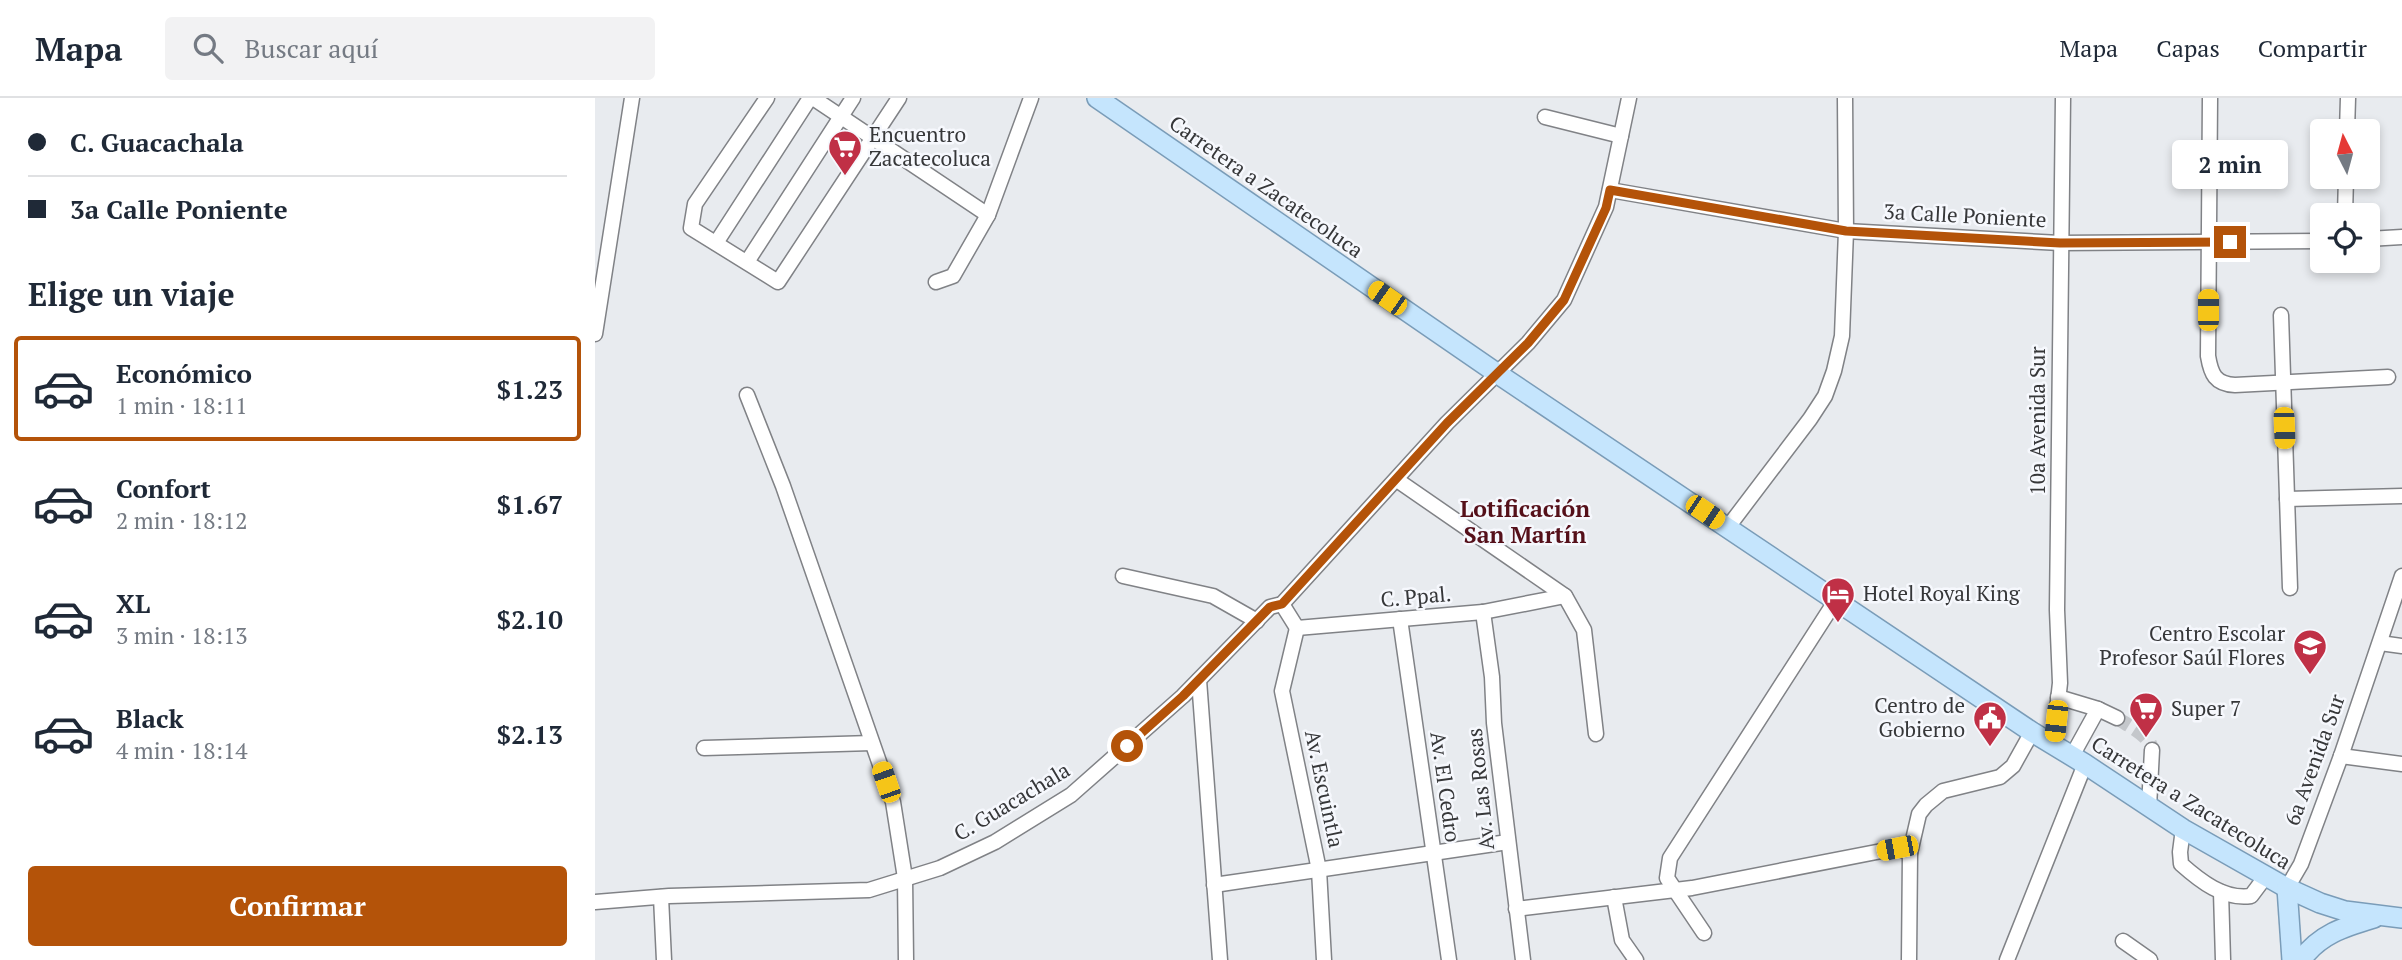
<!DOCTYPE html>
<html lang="es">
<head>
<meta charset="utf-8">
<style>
  body { margin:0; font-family:"PT Serif",serif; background:#f2f2f3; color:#1f2937; height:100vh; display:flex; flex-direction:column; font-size:26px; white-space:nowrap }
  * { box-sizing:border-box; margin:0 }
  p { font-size:23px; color:#747a83 }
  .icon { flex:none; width:38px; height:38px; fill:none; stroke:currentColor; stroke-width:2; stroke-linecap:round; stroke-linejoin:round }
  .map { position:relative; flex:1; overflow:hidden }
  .side { display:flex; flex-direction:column; background:#fff; width:595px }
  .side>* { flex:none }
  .guide { display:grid; align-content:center; height:154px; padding:0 28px; background:#fff }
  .needle { width:46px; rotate:354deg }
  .buttons { position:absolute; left:1715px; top:21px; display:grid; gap:14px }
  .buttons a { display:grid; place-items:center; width:70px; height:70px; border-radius:7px; background:#fff; box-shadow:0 4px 10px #0003; font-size:35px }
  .end { position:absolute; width:32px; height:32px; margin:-16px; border:9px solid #b45309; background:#fff; box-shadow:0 0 0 4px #fff }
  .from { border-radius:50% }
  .bubble { position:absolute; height:49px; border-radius:7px; background:#fff; box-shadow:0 4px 10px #0003; font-size:23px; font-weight:600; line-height:49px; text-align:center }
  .car { position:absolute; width:21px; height:42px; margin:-21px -10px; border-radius:9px; box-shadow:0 0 5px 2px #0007; background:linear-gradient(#f5c518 24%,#345 0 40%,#f5c518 0 76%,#345 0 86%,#f5c518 0) }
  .guide b { display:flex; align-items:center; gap:24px; height:66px; font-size:26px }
  .guide b+b { border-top:2px solid #e0e1e3 }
  .guide i { width:18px; height:18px; background:#1f2937 }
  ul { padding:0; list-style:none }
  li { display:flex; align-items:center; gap:21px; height:105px; margin:0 14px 10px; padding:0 14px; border:4px solid transparent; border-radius:7px }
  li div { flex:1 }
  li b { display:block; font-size:26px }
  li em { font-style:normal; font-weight:600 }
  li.active { border-color:#b45309 }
  li>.icon { width:63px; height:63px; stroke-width:1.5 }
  h2 { padding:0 28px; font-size:32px; line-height:84px }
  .primary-button { display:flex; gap:14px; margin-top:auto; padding:14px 28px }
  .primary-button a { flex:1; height:80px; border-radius:7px; background:#b45309; color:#fff; font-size:28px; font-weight:600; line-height:80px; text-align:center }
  header { display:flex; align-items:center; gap:42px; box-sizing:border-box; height:98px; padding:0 35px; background:#fff; border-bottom:2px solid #e0e1e3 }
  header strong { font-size:33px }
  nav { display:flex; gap:38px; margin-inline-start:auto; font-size:24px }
  .search { width:490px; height:63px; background:#f2f2f3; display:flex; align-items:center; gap:18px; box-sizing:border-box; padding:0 24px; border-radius:7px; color:#747a83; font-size:26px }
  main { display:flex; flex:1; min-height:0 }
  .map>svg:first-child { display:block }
</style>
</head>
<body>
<header>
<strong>Mapa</strong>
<div class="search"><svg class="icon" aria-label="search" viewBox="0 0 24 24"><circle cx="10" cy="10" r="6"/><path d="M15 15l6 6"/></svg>Buscar aquí</div>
<nav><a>Mapa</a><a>Capas</a><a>Compartir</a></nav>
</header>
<main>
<section class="side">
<div class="guide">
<b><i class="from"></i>C. Guacachala</b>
<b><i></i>3a Calle Poniente</b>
</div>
<h2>Elige un viaje</h2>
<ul>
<li class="active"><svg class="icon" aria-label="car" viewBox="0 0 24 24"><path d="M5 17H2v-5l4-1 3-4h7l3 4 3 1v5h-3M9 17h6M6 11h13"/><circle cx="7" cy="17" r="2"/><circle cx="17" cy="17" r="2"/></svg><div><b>Económico</b><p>1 min · 18:11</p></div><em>$1.23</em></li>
<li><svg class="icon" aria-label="car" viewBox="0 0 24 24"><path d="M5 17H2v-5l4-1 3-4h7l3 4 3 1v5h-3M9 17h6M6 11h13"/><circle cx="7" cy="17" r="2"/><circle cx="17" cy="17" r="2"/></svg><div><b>Confort</b><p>2 min · 18:12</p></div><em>$1.67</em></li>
<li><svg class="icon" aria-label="car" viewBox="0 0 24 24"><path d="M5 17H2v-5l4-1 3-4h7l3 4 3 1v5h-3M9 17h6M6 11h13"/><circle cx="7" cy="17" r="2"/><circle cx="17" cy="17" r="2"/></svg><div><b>XL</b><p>3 min · 18:13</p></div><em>$2.10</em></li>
<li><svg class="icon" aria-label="car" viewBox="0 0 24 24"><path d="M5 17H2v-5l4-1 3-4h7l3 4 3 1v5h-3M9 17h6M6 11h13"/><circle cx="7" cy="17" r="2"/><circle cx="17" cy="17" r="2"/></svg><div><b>Black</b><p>4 min · 18:14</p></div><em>$2.13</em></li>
</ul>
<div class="primary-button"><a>Confirmar</a></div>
</section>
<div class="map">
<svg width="1807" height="862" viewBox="0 0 1807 862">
  <rect width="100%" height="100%" fill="#e8ebef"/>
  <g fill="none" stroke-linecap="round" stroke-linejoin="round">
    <path stroke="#c4c7cb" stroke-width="14" stroke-dasharray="14 7" stroke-linecap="butt" d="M1522,620C1534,628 1556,638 1557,652"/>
    <g stroke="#808286" stroke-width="17">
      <g id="minor">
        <polyline points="172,0 100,106 96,130 183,184 304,0"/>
        <polyline points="218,0 393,117"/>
        <path d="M1615,0L1613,258C1616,276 1620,286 1640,287L1793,279"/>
        <polyline points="950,19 1026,38"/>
        <polyline points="1752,33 1753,0"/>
        <polyline points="1015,92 1251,133 1465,145 1727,143"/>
        <polyline points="1750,117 1751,79"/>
        <polyline points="1773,141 1807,139"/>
        <polyline points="121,145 215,0"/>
        <polyline points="152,164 258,0"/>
        <polyline points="341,184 358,178 393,117 436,0"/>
        <polyline points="1686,217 1695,490"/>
        <polyline points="0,236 37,0"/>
        <polyline points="152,297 188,388 298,704 310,780 311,862"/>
        <polyline points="802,382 970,498 989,532 1001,636"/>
        <polyline points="1692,401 1807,398"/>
        <polyline points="1133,429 1215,321 1230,298 1239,273 1247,238 1251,133 1250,0"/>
        <polyline points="528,478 618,498 662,523"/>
        <polyline points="687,506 702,530 888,514 970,498"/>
        <polyline points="888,514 897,579 899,625 928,862"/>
        <polyline points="805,521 854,862"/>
        <polyline points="702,530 687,593 724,772 729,862"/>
        <polyline points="1785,545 1807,548"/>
        <polyline points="604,582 625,862"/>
        <polyline points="1463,599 1503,611"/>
        <polyline points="1458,647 1465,585 1462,512 1468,0"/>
        <polyline points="109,650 277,645"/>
        <polyline points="1477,658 1503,611 1522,620"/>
        <polyline points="1746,658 1807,666"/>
        <polyline points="1554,709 1557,652"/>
        <path d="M1588,731L1585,754L1586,766C1605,783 1629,802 1656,798L1671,778"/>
        <polyline points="619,787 913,744"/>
        <polyline points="1692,790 1706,766 1746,658 1807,478"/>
        <polyline points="1626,794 1628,862"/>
        <polyline points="66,799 69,862"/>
        <polyline points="1019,799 1027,842 1041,862"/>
        <polyline points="0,804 74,798 274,792 345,770 400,744 476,697 588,598 675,509 687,506 852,325 933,245 969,202 1011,109 1034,0"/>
        <polyline points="921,811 1097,790 1302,750 1315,755"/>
        <polyline points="1109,835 1072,780 1075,760 1241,502"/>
        <polyline points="1528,843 1555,862"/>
        <polyline points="1314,862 1315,755 1324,716 1331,707 1348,693 1405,679 1418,668 1437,634"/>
        <polyline points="1412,862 1490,666"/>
      </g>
    </g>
    <g stroke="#7a9cb8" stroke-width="22">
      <g id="major">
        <polyline points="502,0 903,276 1437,634 1490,666 1588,731 1692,790 1725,805 1750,813 1807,820"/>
        <polyline points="1692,790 1697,862"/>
        <path d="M1706,862C1725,836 1749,829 1779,820"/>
      </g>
    </g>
    <use href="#minor" stroke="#fff" stroke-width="14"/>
    <use href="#major" stroke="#c5e5fd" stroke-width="19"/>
  </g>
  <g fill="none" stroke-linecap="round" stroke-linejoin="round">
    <polyline stroke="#b45309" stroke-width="9" points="532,648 588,598 675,509 687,506 852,325 933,245 969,202 1011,110 1015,92 1251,133 1465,145 1635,144"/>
  </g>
  <defs>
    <g id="supermarket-pin" transform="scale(1.75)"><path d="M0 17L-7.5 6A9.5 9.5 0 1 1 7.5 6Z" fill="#c03046" stroke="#f6f8fd"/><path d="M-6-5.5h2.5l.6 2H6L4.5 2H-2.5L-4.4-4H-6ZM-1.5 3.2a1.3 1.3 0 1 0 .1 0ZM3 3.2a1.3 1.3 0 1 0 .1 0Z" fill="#fff"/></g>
    <g id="hotel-pin" transform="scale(1.75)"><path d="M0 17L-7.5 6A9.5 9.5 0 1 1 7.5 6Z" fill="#c03046" stroke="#f6f8fd"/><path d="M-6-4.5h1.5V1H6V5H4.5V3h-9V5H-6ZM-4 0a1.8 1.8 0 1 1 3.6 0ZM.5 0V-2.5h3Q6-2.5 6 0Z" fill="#fff"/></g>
    <g id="school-pin" transform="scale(1.75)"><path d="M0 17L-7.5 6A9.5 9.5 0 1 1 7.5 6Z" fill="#c03046" stroke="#f6f8fd"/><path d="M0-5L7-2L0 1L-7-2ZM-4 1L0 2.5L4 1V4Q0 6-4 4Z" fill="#fff"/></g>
    <g id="civic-pin" transform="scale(1.75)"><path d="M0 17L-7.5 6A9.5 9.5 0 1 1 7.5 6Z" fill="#c03046" stroke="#f6f8fd"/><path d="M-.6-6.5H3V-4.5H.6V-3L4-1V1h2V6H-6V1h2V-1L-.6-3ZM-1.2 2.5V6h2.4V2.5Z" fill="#fff"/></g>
  </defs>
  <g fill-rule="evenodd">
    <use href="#supermarket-pin" x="250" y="49"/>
    <use href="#hotel-pin" x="1243" y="496"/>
    <use href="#school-pin" x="1715" y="548"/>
    <use href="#supermarket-pin" x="1551" y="611"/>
    <use href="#civic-pin" x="1395" y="620"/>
  </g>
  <g text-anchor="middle" stroke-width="5" stroke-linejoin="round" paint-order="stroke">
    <g font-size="21" fill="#363739" stroke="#f6f8fd" text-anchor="start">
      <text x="274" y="44">Encuentro<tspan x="274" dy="24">Zacatecoluca</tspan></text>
      <text x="1268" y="503">Hotel Royal King</text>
      <text x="1690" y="543" text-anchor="end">Centro Escolar<tspan x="1690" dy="24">Profesor Saúl Flores</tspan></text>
      <text x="1370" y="615" text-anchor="end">Centro de<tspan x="1370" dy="24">Gobierno</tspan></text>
      <text x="1576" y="618">Super 7</text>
    </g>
    <g font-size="21" fill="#363739" stroke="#f6f8fd">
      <text transform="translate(671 89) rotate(35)" y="7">Carretera a Zacatecoluca</text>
      <text transform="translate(1370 118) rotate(3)" y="7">3a Calle Poniente</text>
      <text transform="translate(1443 323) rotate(-90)" y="7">10a Avenida Sur</text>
      <text transform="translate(821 499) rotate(-5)" y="7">C. Ppal.</text>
      <text transform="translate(1720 662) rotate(-70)" y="7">6a Avenida Sur</text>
      <text transform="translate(850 689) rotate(82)" y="7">Av. El Cedro</text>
      <text transform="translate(729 691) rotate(78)" y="7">Av. Escuintla</text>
      <text transform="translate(886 691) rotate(-96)" y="7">Av. Las Rosas</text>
      <text transform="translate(417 704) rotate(-31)" y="7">C. Guacachala</text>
      <text transform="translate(1596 705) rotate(32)" y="7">Carretera a Zacatecoluca</text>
    </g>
    <g font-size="23" font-weight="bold" fill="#55101a" stroke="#f6f8fd">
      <text x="930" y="419">Lotificación<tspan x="930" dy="26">San Martín</tspan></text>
    </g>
  </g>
</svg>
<div class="buttons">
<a><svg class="needle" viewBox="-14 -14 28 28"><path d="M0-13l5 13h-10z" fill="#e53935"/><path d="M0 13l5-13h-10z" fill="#747a83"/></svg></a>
<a><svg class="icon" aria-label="locate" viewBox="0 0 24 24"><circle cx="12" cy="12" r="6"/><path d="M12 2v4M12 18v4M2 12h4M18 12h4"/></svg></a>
</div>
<i class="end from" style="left:532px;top:648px"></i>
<i class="end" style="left:1635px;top:144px"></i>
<div class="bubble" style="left:1577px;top:42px;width:116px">2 min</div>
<i class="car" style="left:792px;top:200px;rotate:305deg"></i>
<i class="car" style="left:1613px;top:212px;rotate:0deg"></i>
<i class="car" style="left:1689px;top:330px;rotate:178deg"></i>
<i class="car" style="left:1110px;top:414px;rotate:124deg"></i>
<i class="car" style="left:1461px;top:623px;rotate:186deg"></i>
<i class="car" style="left:291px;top:684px;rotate:341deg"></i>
<i class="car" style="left:1302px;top:750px;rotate:259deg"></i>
</div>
</main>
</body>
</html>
